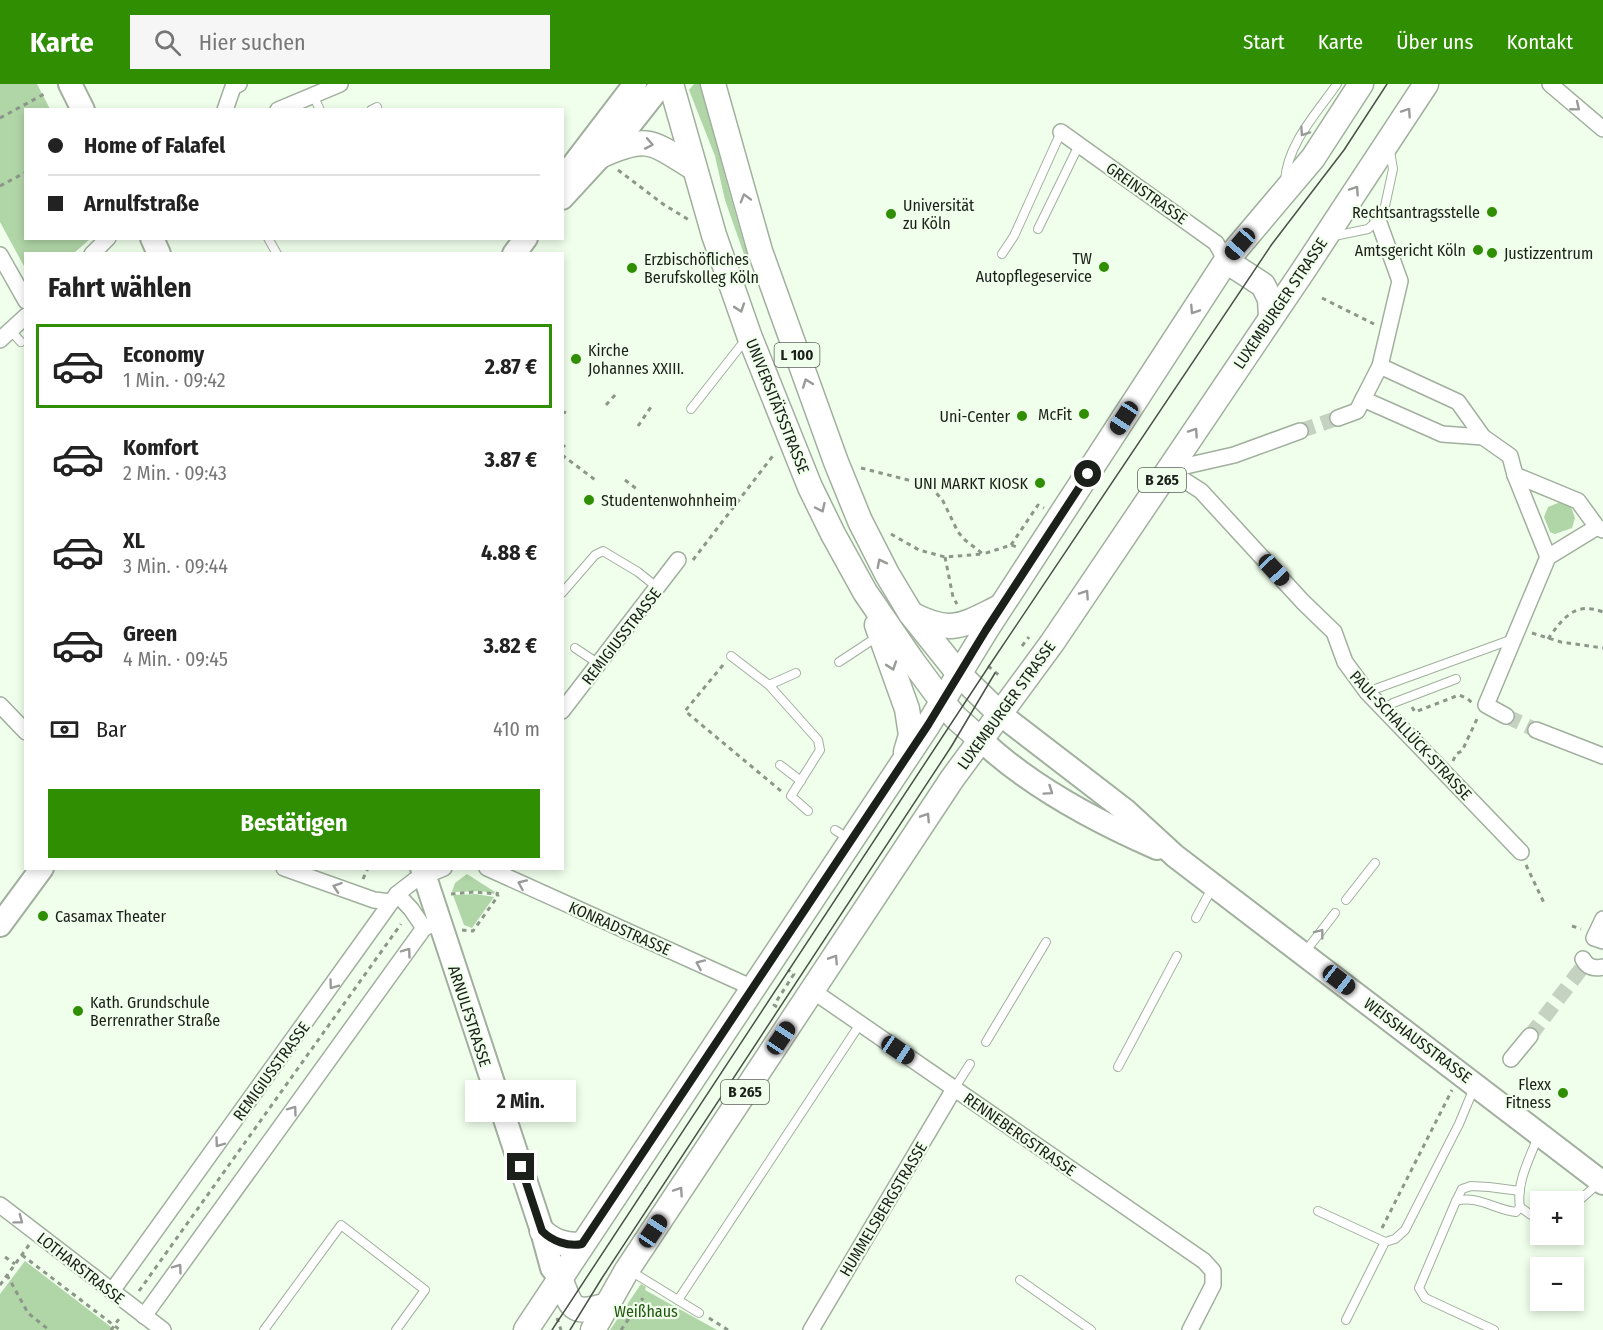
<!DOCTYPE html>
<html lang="de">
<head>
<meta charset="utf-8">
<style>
  body { margin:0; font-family:"Fira Sans Condensed",sans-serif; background:#f6f6f6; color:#222; height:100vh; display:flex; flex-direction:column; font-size:22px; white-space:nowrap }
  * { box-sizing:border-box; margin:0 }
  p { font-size:20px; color:#767676 }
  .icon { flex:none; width:33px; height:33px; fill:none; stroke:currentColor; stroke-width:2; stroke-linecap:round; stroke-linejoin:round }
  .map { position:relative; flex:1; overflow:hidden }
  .sheet { position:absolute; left:24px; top:168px; width:540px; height:618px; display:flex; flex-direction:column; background:#fff; border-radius:0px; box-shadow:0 3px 9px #0003 }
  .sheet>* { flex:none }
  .guide { position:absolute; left:24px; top:24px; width:540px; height:132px; border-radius:0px; box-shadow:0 3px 9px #0003; display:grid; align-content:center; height:132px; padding:0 24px; background:#fff }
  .tools { position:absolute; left:1530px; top:1107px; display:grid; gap:12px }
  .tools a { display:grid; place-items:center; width:54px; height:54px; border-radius:0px; background:#fff; box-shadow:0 3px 9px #0003; font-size:30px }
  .end { position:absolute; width:27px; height:27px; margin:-14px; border:8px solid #1b201a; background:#fff; box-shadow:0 0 0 3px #fff }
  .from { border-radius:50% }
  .bubble { position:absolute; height:42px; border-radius:0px; background:#fff; box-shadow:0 3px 9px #0003; font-size:20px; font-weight:700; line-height:42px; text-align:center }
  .car { position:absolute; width:18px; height:36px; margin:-18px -9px; border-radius:8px; box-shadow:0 0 4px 2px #0007; background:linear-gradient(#222 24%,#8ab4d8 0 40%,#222 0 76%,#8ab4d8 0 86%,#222 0) }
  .guide b { display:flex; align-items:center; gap:21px; height:57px; font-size:22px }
  .guide b+b { border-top:2px solid #e0e0e0 }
  .guide i { width:15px; height:15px; background:#222 }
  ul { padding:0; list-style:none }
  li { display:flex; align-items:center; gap:18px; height:84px; margin:0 12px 9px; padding:0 12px; border:3px solid transparent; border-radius:0px }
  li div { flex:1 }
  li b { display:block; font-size:22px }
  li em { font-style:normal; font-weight:700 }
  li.on { border-color:#2f8e02 }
  li>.icon { width:54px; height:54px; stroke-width:1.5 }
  h2 { padding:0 24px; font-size:27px; line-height:72px }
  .pay { display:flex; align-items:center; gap:15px; height:66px; padding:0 24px; font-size:22px }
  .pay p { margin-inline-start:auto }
  .cta { display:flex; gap:12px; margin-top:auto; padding:12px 24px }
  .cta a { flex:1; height:69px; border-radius:0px; background:#2f8e02; color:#fff; font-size:24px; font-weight:700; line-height:69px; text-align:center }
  header { display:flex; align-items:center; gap:36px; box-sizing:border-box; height:84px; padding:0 30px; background:#2f8e02; color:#fff }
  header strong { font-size:28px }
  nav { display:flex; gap:33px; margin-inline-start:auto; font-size:21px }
  .search { width:420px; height:54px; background:#f6f6f6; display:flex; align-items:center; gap:15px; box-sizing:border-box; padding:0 21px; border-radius:0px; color:#767676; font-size:22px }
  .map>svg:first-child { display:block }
</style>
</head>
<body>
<header>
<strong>Karte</strong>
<div class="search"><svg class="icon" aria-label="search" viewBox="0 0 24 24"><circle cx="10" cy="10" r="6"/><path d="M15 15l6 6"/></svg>Hier suchen</div>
<nav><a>Start</a><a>Karte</a><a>Über uns</a><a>Kontakt</a></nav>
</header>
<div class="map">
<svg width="1603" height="1246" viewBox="0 0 1603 1246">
  <rect width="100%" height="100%" fill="#f0ffec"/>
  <g fill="#b0d5a7">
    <polygon points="0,0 37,0 50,25 26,26 26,154 90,155 74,169 26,170 25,184 0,138"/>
    <polygon points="694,0 700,0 729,107 744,160 750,171 745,173 725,116 715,72 689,6"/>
    <polygon points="1563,417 1570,420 1575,434 1572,444 1555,450 1550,448 1544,433 1548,423"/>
    <polygon points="467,790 495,808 494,810 482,807 452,808 455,799"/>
    <polygon points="476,810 494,813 472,844 464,841 453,811"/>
    <polygon points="25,1177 115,1246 0,1246 0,1210"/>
    <polygon points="641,1200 646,1203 645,1206 717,1246 610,1246"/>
  </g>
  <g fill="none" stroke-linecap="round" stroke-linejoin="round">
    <g stroke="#c5d2c2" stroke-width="15" stroke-dasharray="15 8" stroke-linecap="butt">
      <polyline points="1300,347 1338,334"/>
      <polyline points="1506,632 1536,646"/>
      <polyline points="1530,952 1581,885"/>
    </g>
    <g stroke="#a1af9e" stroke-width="10">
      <g id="lane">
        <polyline points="313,11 320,26"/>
        <polyline points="371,26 377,23"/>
        <path d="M1285,97C1287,60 1317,29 1337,0"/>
        <polyline points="1038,145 1079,61"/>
        <polyline points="1334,152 1368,145 1378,136 1385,122 1393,85 1390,67"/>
        <polyline points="268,154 277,170"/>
        <polyline points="1002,170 1014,152 1061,48"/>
        <polyline points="10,246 21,258"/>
        <polyline points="691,325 746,255"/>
        <polyline points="562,509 595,471 603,467 638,488 658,504"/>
        <polyline points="575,564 599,580"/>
        <polyline points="731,572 769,601"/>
        <polyline points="839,578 877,553"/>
        <polyline points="796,589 769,601 818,656 820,666 791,712 808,727"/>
        <polyline points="1367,608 1513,555"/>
        <polyline points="1384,625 1393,619 1456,595"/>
        <polyline points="780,681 801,697"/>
        <polyline points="835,746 849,755"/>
        <polyline points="1346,816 1375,779"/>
        <polyline points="1196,834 1212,804"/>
        <polyline points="1305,868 1335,829"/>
        <polyline points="986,958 1046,858"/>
        <polyline points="1118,983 1177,872"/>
        <polyline points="954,1005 970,980"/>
        <path d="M1538,1053C1529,1075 1516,1100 1520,1123L1531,1131H1540"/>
        <path d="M1520,1107L1489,1103L1471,1102L1462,1105L1456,1117C1478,1111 1495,1126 1516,1128L1520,1123"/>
        <polyline points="1456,1117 1419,1204 1425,1214 1494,1246"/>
        <polyline points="1574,1121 1600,1098"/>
        <polyline points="1318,1127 1385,1158 1395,1155 1405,1146 1459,1040 1474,1004"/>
        <polyline points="629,1186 699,1229"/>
        <polyline points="1020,1196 1091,1246"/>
        <polyline points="678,1216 860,940"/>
        <polyline points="1346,1236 1385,1158"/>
        <polyline points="264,1246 341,1141 425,1206 396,1246"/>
      </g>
    </g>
    <g stroke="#a1af9e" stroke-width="18">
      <g id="street">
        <polyline points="1550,0 1603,45"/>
        <polyline points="225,26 233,3 239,0"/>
        <polyline points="278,26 340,0"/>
        <polyline points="1061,48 1216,159 1226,177"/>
        <polyline points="92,170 108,154"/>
        <polyline points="0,171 26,217"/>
        <polyline points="0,256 26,232"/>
        <polyline points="1380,282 1458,318 1483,353 1510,372 1515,391 1578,417 1597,443 1603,446"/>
        <polyline points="1363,315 1442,350 1483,353"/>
        <polyline points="1338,334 1357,327 1380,282 1400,197 1378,136"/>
        <polyline points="1168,386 1201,407 1303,518 1334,548 1345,578 1367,608 1521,768"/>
        <polyline points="1168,386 1234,371 1300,347"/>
        <polyline points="1515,391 1548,473"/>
        <polyline points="0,621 26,648"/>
        <polyline points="562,627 678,476"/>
        <polyline points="1506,632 1486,621 1548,473 1597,443"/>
        <polyline points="1536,646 1603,672"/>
        <polyline points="284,784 374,816 391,818"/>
        <polyline points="487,784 753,904"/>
        <polyline points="397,810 411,825 424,844"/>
        <polyline points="1603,835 1594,854 1603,857"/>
        <path d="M1583,875C1587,883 1594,885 1603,883"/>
        <polyline points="813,907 1204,1177 1213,1187 1213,1201 1190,1246"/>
        <polyline points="1511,975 1530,952"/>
        <polyline points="0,1121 163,1246"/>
        <polyline points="112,1207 397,810 415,796 444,784"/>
        <polyline points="144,1232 424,844 439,838"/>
        <polyline points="811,1246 954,1005"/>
      </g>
    </g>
    <g stroke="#a1af9e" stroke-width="26">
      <g id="secondary">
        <polyline points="70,0 83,26"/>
        <polyline points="567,89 635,0"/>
        <polyline points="562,114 632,38 662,0"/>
        <polyline points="152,154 159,170"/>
        <polyline points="514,170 526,154"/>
        <polyline points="1000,630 1126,727 1175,772 1603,1099"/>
        <path d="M981,656C1031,703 1095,737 1157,764"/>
        <polyline points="422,784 542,1147 552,1184 560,1194"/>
        <polyline points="0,841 42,784"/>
      </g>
    </g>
    <g stroke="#a1af9e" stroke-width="27">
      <g id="primary">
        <polyline points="671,0 714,151 749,251 810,403 833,450 865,508 913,578 942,617 955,633 981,656"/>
        <polyline points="713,0 760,167 836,378 860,437 887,490 911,530 959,590 1000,630"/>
        <path d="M600,72C648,50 652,58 694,84"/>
        <polyline points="1226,177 1263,201 1270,215 1271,233"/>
        <path d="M913,531C952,551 963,541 1000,523"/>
        <polyline points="877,541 907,625 911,651 906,668"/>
        <path d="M542,1147C552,1157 568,1163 582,1160"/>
        <path d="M560,1194C572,1226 572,1231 608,1221"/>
        <polyline points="526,1246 928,641 986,546 1226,177 1313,74 1361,0"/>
        <polyline points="593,1246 627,1186 952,695 1052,559 1303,187 1426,0"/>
      </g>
    </g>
    <g stroke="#8c9689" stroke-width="3" stroke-dasharray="4.5 4.5" stroke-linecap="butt">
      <polyline points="0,34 46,9"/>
      <polyline points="618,86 663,120 689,136"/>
      <polyline points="0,102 26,88"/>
      <polyline points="1322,214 1374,240"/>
      <polyline points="606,321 616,310"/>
      <polyline points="562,327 566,329"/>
      <polyline points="638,342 653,320"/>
      <polyline points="562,364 565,361"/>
      <polyline points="562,371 598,398"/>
      <polyline points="861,384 928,401 942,415 958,448 965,456 983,470 1011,461 1017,463"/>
      <polyline points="625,396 638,406"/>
      <polyline points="891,450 919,466 945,473 983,470"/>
      <polyline points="1011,461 1038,421 1044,424"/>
      <polyline points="945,473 953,513 957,520"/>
      <polyline points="693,476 775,369"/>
      <polyline points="1532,549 1561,558 1603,564"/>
      <path d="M1548,555C1563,534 1575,517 1603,528"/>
      <polyline points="1022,562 1029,553"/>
      <polyline points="723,581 685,627 781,707"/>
      <polyline points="988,582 1001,593"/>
      <polyline points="1412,623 1415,628 1459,611 1468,615 1472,619"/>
      <polyline points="1453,677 1456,670 1462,667 1477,635"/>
      <polyline points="1526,781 1545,821"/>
      <polyline points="363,795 368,784"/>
      <polyline points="451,810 474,808 497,810"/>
      <polyline points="1572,842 1581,845"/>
      <polyline points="462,846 473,847 498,812 497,810 499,805"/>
      <polyline points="777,923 774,921 794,890 788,886"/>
      <polyline points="1382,1144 1452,1006"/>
      <polyline points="22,1171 120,1246"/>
      <polyline points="5,1173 15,1180"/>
      <polyline points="7,1191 28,1229 49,1246"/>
      <polyline points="0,1201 29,1161"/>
      <polyline points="139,1207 401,840"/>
      <polyline points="557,1234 561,1246"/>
      <polyline points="709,1234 728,1246"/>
      <polyline points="111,1246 121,1232"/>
      <polyline points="621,1246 643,1214"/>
    </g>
    <use href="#lane" stroke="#fff" stroke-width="8"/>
    <use href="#street" stroke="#fff" stroke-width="15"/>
    <use href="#secondary" stroke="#fff" stroke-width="22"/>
    <use href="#primary" stroke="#fff" stroke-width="24"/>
    <g stroke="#495148" stroke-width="1.5">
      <polyline points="552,1246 989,582 1272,160 1344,66 1387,0"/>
      <polyline points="570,1246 602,1194 951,663 995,589"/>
    </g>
  </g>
  <defs><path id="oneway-chevron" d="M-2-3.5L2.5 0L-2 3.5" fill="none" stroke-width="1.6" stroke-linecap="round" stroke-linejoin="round" transform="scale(1.5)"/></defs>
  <g stroke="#989b98">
    <use href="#oneway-chevron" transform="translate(1576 23) rotate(39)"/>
    <use href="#oneway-chevron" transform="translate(1407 28) rotate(-56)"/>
    <use href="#oneway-chevron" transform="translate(1304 48) rotate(124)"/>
    <use href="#oneway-chevron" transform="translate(649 60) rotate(11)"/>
    <use href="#oneway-chevron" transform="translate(1355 106) rotate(-56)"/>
    <use href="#oneway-chevron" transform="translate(745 114) rotate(-106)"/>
    <use href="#oneway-chevron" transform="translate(740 224) rotate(71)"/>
    <use href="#oneway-chevron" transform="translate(1194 226) rotate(123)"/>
    <use href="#oneway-chevron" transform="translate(807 299) rotate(-110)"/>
    <use href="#oneway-chevron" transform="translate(1194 348) rotate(-56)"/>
    <use href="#oneway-chevron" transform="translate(821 424) rotate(65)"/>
    <use href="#oneway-chevron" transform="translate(881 479) rotate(-117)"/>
    <use href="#oneway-chevron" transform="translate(1085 510) rotate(-56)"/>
    <use href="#oneway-chevron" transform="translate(892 582) rotate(71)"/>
    <use href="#oneway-chevron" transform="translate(1049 707) rotate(34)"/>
    <use href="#oneway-chevron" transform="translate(926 733) rotate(-57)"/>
    <use href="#oneway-chevron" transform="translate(522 800) rotate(-156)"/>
    <use href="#oneway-chevron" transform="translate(337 803) rotate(-161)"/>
    <use href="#oneway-chevron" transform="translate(1320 849) rotate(-52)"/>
    <use href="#oneway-chevron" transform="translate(407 868) rotate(-54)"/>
    <use href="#oneway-chevron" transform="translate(834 875) rotate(-57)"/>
    <use href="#oneway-chevron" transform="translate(700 880) rotate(-156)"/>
    <use href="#oneway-chevron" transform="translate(333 901) rotate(126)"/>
    <use href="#oneway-chevron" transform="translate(293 1026) rotate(-54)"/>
    <use href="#oneway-chevron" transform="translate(219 1059) rotate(126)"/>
    <use href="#oneway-chevron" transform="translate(679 1107) rotate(-56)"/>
    <use href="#oneway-chevron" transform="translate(19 1136) rotate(37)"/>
    <use href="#oneway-chevron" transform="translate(178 1184) rotate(-54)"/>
  </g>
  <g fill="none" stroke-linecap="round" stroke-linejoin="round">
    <path stroke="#1b201a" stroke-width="8" d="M521,1083L542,1147C552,1157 568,1163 582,1160L928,641L986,546L1088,390"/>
  </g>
  <g fill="#2f8e02" stroke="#f0ffec" stroke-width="2">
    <circle cx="1492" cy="128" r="6"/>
    <circle cx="891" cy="130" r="6"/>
    <circle cx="1478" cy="166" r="6"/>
    <circle cx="1492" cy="169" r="6"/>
    <circle cx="1104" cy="183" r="6"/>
    <circle cx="632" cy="184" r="6"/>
    <circle cx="576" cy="275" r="6"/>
    <circle cx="1084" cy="330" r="6"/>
    <circle cx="1022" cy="332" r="6"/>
    <circle cx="1040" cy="399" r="6"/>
    <circle cx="589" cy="416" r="6"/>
    <circle cx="43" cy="832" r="6"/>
    <circle cx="78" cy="927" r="6"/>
    <circle cx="1563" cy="1009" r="6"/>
  </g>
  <g text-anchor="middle" stroke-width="4.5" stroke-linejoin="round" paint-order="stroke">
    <g fill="#f0ffec" stroke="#5b6359" stroke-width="1.5">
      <rect x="774.5" y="259" width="45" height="24" rx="4.5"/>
      <rect x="1138" y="384" width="48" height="24" rx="4.5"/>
      <rect x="721" y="996" width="48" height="24" rx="4.5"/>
    </g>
    <g font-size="15" font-weight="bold" fill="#1b201a">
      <text x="797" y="276">L 100</text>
      <text x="1162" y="401">B 265</text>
      <text x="745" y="1013">B 265</text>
    </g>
    <g font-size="16" fill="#1b201a" stroke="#f0ffec">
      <text transform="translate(1147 109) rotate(35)" y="6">GREINSTRASSE</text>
      <text transform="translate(1280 219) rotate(-56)" y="6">LUXEMBURGER STRASSE</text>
      <text transform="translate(778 322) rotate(68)" y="6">UNIVERSITÄTSSTRASSE</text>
      <text transform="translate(621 552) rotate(-52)" y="6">REMIGIUSSTRASSE</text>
      <text transform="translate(1006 621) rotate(-54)" y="6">LUXEMBURGER STRASSE</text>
      <text transform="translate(1411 651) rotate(47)" y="6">PAUL-SCHALLÜCK-STRASSE</text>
      <text transform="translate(620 844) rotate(24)" y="6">KONRADSTRASSE</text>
      <text transform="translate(470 932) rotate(72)" y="6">ARNULFSTRASSE</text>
      <text transform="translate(1418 956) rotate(37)" y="6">WEISSHAUSSTRASSE</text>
      <text transform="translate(271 987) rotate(-54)" y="6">REMIGIUSSTRASSE</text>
      <text transform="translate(1020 1050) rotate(35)" y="6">RENNEBERGSTRASSE</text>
      <text transform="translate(883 1125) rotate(-59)" y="6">HUMMELSBERGSTRASSE</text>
      <text transform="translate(81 1184) rotate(38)" y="6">LOTHARSTRASSE</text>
    </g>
    <g font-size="16" fill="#1b201a" stroke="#f0ffec" text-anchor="start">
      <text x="903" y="127">Universität<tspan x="903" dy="18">zu Köln</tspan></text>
      <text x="1480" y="134" text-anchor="end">Rechtsantragsstelle</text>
      <text x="1466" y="172" text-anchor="end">Amtsgericht Köln</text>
      <text x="1504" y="175">Justizzentrum</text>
      <text x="1092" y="180" text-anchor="end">TW<tspan x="1092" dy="18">Autopflegeservice</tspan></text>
      <text x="644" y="181">Erzbischöfliches<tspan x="644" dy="18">Berufskolleg Köln</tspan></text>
      <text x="588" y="272">Kirche<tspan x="588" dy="18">Johannes XXIII.</tspan></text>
      <text x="1072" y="336" text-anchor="end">McFit</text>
      <text x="1010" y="338" text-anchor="end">Uni-Center</text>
      <text x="1028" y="405" text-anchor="end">UNI MARKT KIOSK</text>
      <text x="601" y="422">Studentenwohnheim</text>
      <text x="55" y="838">Casamax Theater</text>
      <text x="90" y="924">Kath. Grundschule<tspan x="90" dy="18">Berrenrather Straße</tspan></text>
      <text x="1551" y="1006" text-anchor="end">Flexx<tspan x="1551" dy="18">Fitness</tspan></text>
    </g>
    <g font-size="16" fill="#215610" stroke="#f0ffec">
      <text x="646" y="1233">Weißhaus</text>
    </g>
  </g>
</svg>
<div class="tools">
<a>+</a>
<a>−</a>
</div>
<i class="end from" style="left:1088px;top:390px"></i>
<i class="end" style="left:521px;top:1083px"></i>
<div class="bubble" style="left:465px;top:996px;width:111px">2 Min.</div>
<i class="car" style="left:1240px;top:160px;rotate:221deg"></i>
<i class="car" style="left:1124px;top:334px;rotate:213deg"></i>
<i class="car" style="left:1274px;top:486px;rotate:137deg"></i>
<i class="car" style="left:1339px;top:896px;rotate:128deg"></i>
<i class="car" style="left:781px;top:954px;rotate:34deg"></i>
<i class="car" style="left:898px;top:966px;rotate:124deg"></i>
<i class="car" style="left:653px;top:1147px;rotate:34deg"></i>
<div class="guide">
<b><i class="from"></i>Home of Falafel</b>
<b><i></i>Arnulfstraße</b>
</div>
<section class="sheet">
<h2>Fahrt wählen</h2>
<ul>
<li class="on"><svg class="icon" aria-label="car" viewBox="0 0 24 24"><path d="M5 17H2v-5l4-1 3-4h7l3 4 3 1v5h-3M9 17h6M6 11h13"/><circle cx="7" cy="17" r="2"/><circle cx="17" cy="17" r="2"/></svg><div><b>Economy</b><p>1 Min. · 09:42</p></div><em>2.87 €</em></li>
<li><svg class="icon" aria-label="car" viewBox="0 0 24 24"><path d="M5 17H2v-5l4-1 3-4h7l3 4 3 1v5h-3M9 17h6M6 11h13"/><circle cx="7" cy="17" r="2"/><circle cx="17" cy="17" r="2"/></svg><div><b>Komfort</b><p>2 Min. · 09:43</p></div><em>3.87 €</em></li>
<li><svg class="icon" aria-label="car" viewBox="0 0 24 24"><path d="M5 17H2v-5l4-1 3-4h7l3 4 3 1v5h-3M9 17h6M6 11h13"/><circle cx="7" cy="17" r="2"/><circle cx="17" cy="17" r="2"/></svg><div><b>XL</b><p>3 Min. · 09:44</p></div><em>4.88 €</em></li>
<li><svg class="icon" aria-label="car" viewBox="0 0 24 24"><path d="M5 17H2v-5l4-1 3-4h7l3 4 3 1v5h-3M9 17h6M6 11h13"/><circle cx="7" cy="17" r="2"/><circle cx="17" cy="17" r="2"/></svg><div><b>Green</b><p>4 Min. · 09:45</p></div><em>3.82 €</em></li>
</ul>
<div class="pay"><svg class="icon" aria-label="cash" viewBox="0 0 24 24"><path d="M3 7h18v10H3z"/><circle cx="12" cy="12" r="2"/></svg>Bar<p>410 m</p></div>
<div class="cta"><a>Bestätigen</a></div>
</section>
</div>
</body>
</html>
